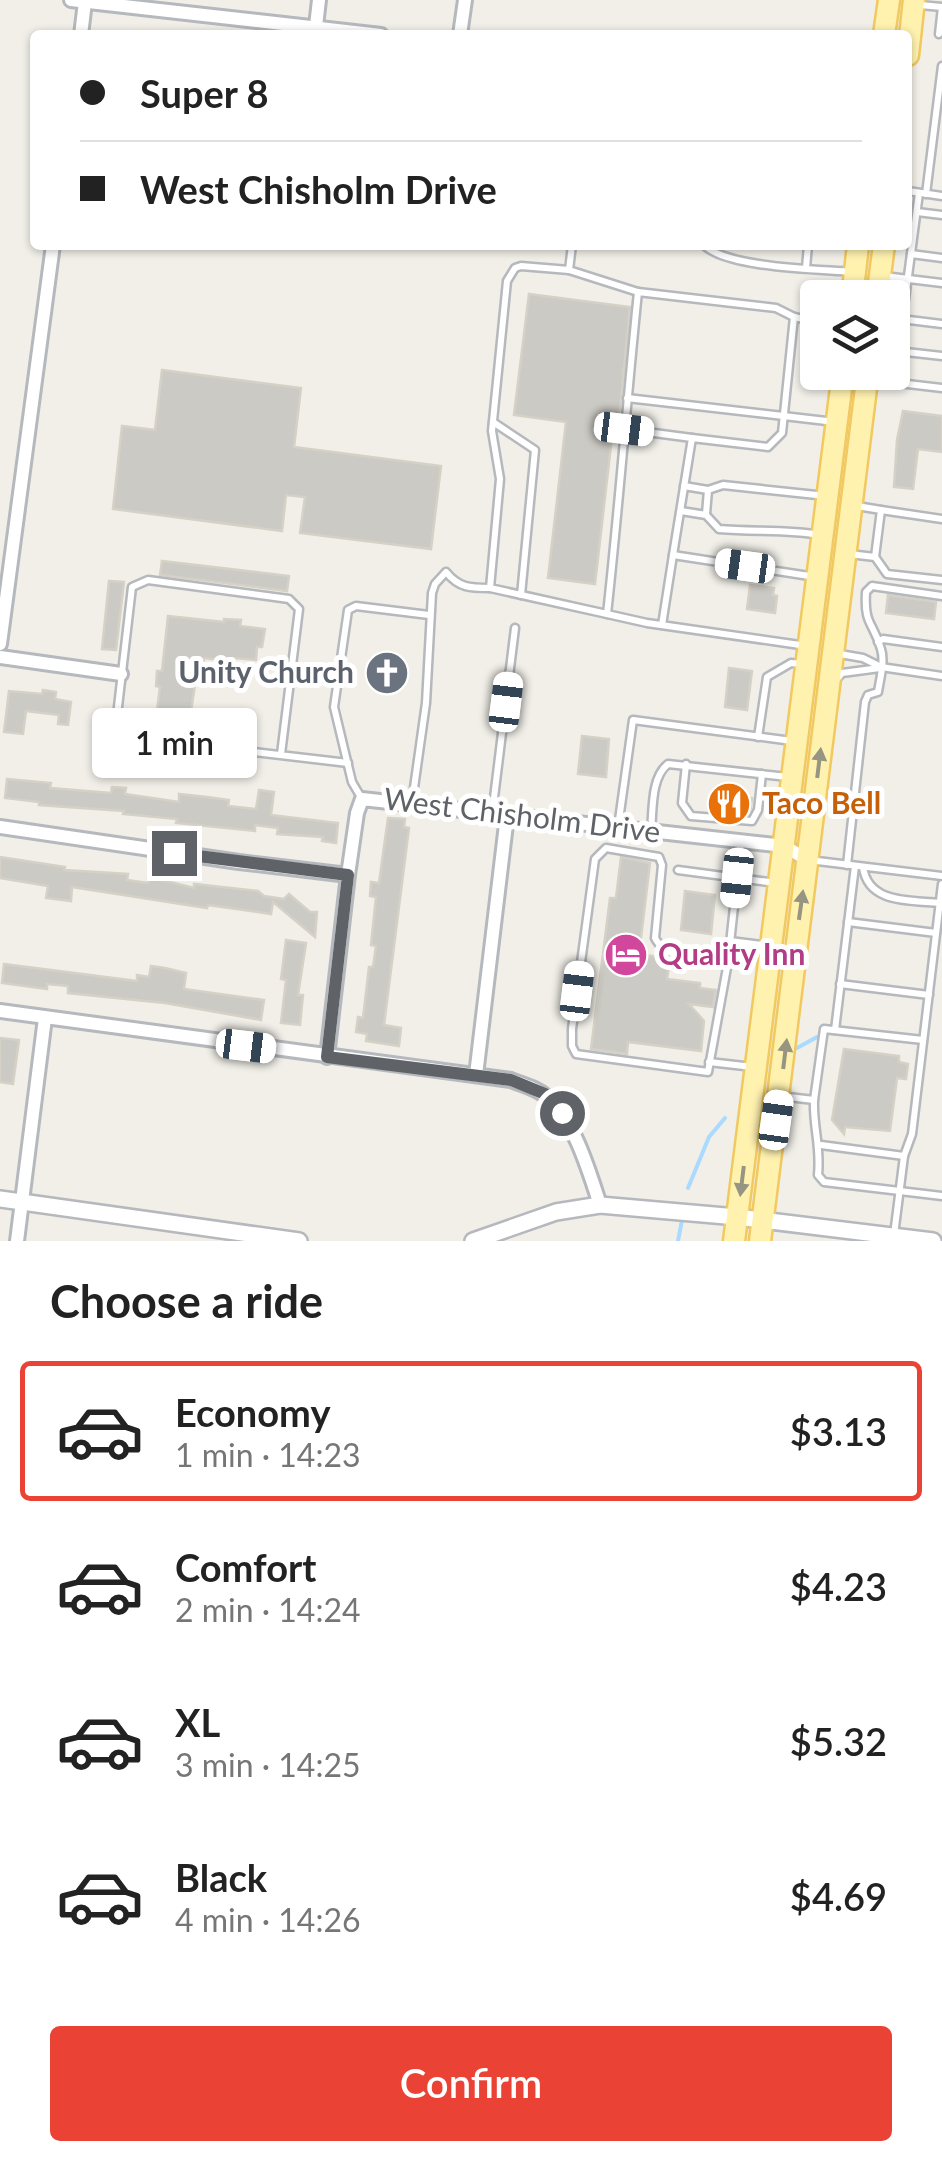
<!DOCTYPE html>
<html lang="en">
<head>
<meta charset="utf-8">
<style>
  body { margin:0; font-family:Lato,sans-serif; background:#f2f2f2; color:#222; height:100vh; display:flex; flex-direction:column; font-size:38px; white-space:nowrap }
  * { box-sizing:border-box; margin:0 }
  p { font-size:32px; color:#767676 }
  .icon { flex:none; width:55px; height:55px; fill:none; stroke:currentColor; stroke-width:2; stroke-linecap:round; stroke-linejoin:round }
  .map { position:relative; height:1241px; overflow:hidden }
  .details { display:flex; flex-direction:column; background:#fff; flex:1 }
  .details>* { flex:none }
  .guide { position:absolute; left:30px; top:30px; width:882px; height:220px; border-radius:10px; box-shadow:0 2px 8px #0004; display:grid; align-content:center; height:220px; padding:0 50px; background:#fff }
  .fabs { position:absolute; left:800px; top:280px; display:grid; gap:20px }
  .fabs a { display:grid; place-items:center; width:110px; height:110px; border-radius:10px; background:#fff; box-shadow:0 2px 8px #0004; font-size:50px }
  .end { position:absolute; width:45px; height:45px; margin:-22px; border:12px solid #5f6368; background:#fff; box-shadow:0 0 0 5px #fff }
  .from { border-radius:50% }
  .bubble { position:absolute; height:70px; border-radius:10px; background:#fff; box-shadow:0 2px 8px #0004; font-size:32px; font-weight:600; line-height:70px; text-align:center }
  .car { position:absolute; width:30px; height:60px; margin:-30px -15px; border-radius:12px; box-shadow:0 0 8px 2px #0007; background:linear-gradient(#fff 24%,#345 0 40%,#fff 0 76%,#345 0 86%,#fff 0) }
  .guide b { display:flex; align-items:center; gap:35px; height:95px; font-size:38px }
  .guide b+b { border-top:2px solid #e0e0e0 }
  .guide i { width:25px; height:25px; background:#222 }
  ul { padding:0; list-style:none }
  li { display:flex; align-items:center; gap:30px; height:140px; margin:0 20px 15px; padding:0 30px; border:5px solid transparent; border-radius:10px }
  li div { flex:1 }
  li b { display:block; font-size:38px }
  li em { font-style:normal; font-weight:600 }
  li.current { border-color:#ea4335 }
  li>.icon { width:90px; height:90px; stroke-width:1.5 }
  h2 { padding:0 50px; font-size:45px; line-height:120px }
  .cta { display:flex; gap:20px; margin-top:auto; padding:20px 50px }
  .cta a { flex:1; height:115px; border-radius:10px; background:#ea4335; color:#fff; font-size:40px; font-weight:600; line-height:115px; text-align:center }
  .map>svg:first-child { display:block }
</style>
</head>
<body>
<div class="map">
<svg width="942" height="1241" viewBox="0 0 942 1241">
  <rect width="100%" height="100%" fill="#f1efe8"/>
  <g fill="none" stroke-linecap="round" stroke-linejoin="round">
    <g stroke="#aadaff" stroke-width="4">
      <polyline points="797,1048 817,1037"/>
      <polyline points="688,1188 709,1137 725,1118"/>
      <polyline points="678,1241 682,1220"/>
    </g>
  </g>
  <g fill="#cccac5" stroke="#d6d1c6" stroke-width="2.5">
    <polygon points="529,294 630,307 621,400 617,428 613,428 595,584 548,578 566,422 514,415"/>
    <polygon points="162,370 301,388 294,447 441,466 431,549 300,533 305,497 286,495 282,531 113,509 122,426 155,430"/>
    <polygon points="903,411 942,416 942,452 918,449 913,489 894,487 897,440"/>
    <polygon points="162,561 289,576 287,591 160,575"/>
    <polygon points="109,581 124,582 116,650 102,649"/>
    <polygon points="750,585 774,588 773,595 777,596 775,613 747,609"/>
    <polygon points="888,595 936,602 934,619 886,613"/>
    <polygon points="168,616 224,622 224,619 241,620 240,626 265,629 262,647 257,647 256,660 235,658 235,662 204,658 203,666 198,665 191,711 157,711 160,687 156,686 157,671 162,671"/>
    <polygon points="729,668 752,671 747,710 725,707"/>
    <polygon points="43,690 56,692 55,699 71,702 68,725 58,724 59,715 26,711 23,734 4,732 9,691 42,694"/>
    <polygon points="582,736 609,739 606,777 578,774"/>
    <polygon points="7,779 51,783 50,788 111,793 112,787 126,788 125,794 179,802 179,794 207,797 229,800 228,806 256,809 259,790 274,792 271,815 338,823 336,843 322,841 323,837 277,834 278,828 255,825 255,831 176,823 177,819 123,814 124,811 39,805 39,802 5,798"/>
    <polygon points="713,793 752,798 751,808 748,814 711,811"/>
    <polygon points="388,818 405,819 404,827 409,828 384,1025 401,1028 399,1046 366,1041 367,1034 356,1032 358,1017 363,1018 369,967 373,967 376,946 371,945 376,897 370,896 371,882 379,883"/>
    <polygon points="0,857 65,867 64,870 128,874 127,880 148,883 148,879 155,878 194,888 194,884 258,891 264,896 284,899 289,894 310,912 317,912 315,937 273,902 271,914 208,905 207,908 72,887 71,901 46,898 48,886 0,878"/>
    <polygon points="621,857 650,863 639,954 659,957 669,967 667,979 700,983 700,988 716,990 713,1007 689,1004 704,1021 701,1051 628,1042 627,1054 591,1049 610,898 616,898"/>
    <polygon points="685,891 715,895 711,934 681,930"/>
    <polygon points="286,940 306,943 298,995 303,995 300,1025 281,1023 286,980 281,979"/>
    <polygon points="4,964 137,981 137,975 149,977 151,966 165,968 186,973 184,989 264,1000 261,1020 165,1003 68,993 68,986 47,984 47,989 2,983"/>
    <polygon points="0,1038 19,1040 13,1084 0,1082"/>
    <polygon points="844,1049 899,1056 899,1062 908,1064 906,1079 897,1078 890,1131 845,1127 844,1134 832,1120"/>
  </g>
  <g fill="none" stroke-linecap="round" stroke-linejoin="round">
    <g stroke="#b5b8bc" stroke-width="11">
      <g id="service">
        <polyline points="920,5 942,7 939,34"/>
        <polyline points="908,191 942,196"/>
        <polyline points="926,194 942,66"/>
        <polyline points="917,212 942,215"/>
        <polyline points="572,245 569,270 521,266 515,268 507,281 492,431 500,479 490,588 607,614"/>
        <path d="M704,245C727,268 817,269 852,272"/>
        <polyline points="911,254 942,258"/>
        <polyline points="806,268 808,245"/>
        <polyline points="569,270 638,292"/>
        <polyline points="884,276 942,283"/>
        <polyline points="794,317 782,433 768,447 692,438 673,555 816,577"/>
        <polyline points="901,319 942,324"/>
        <polyline points="897,351 942,356"/>
        <polyline points="873,380 942,388"/>
        <polyline points="894,382 919,193"/>
        <polyline points="627,398 835,422"/>
        <polyline points="493,422 535,450 521,595"/>
        <polyline points="624,429 692,438"/>
        <polyline points="684,486 708,490 723,485 826,496"/>
        <polyline points="881,510 942,519"/>
        <path d="M681,511L706,515L719,529C754,532 786,529 821,535"/>
        <polyline points="706,514 708,490"/>
        <polyline points="849,554 875,557 881,510 857,506"/>
        <polyline points="875,557 887,574 942,580"/>
        <polyline points="662,625 673,555"/>
        <polyline points="878,642 883,639 942,647"/>
        <path d="M807,646L647,623L607,614C619,506 627,399 638,292L776,308L794,317L818,322"/>
        <polyline points="834,653 863,658 881,667 942,676"/>
        <polyline points="836,680 842,673 880,668"/>
        <polyline points="758,737 767,677 791,663 802,664"/>
        <polyline points="281,754 299,609 289,599 148,580 132,587 116,724 127,737 348,763"/>
        <polyline points="686,764 682,803 691,816 752,821 758,810 762,774"/>
        <polyline points="362,799 352,782 334,707 348,610 356,606 429,615"/>
        <path d="M412,802L426,703L432,593L435,584L446,572C459,588 470,588 490,588"/>
        <polyline points="492,814 515,628"/>
        <polyline points="618,827 633,720 792,741"/>
        <path d="M651,831C653,809 651,777 668,764L788,777"/>
        <polyline points="809,860 942,876"/>
        <path d="M847,865L865,702L868,695L878,692C880,679 885,661 881,649C873,621 864,626 866,592L872,586L942,596"/>
        <path d="M863,867C868,904 910,900 940,903"/>
        <polyline points="678,870 776,883"/>
        <polyline points="848,922 936,933"/>
        <polyline points="730,941 769,946"/>
        <path d="M728,962L708,1072L576,1054L572,1046V1029L595,859L606,848L659,857L662,865L655,938C667,962 704,959 728,962L741,842"/>
        <polyline points="840,984 929,995"/>
        <polyline points="835,1030 855,866"/>
        <polyline points="709,1062 753,1067"/>
        <path d="M780,1096L814,1100C813,1129 821,1145 818,1175L824,1182L942,1196"/>
        <polyline points="814,1100 824,1029 923,1040"/>
        <polyline points="821,1145 904,1156"/>
        <polyline points="894,1235 904,1156 912,1134 942,884"/>
      </g>
    </g>
    <g stroke="#b5b8bc" stroke-width="18">
      <g id="minor">
        <polyline points="71,0 381,35"/>
        <polyline points="316,26 319,0"/>
        <polyline points="81,35 85,2"/>
        <polyline points="460,35 465,0"/>
        <polyline points="0,644 53,245"/>
        <polyline points="0,657 121,674"/>
        <polyline points="0,827 239,862 348,875"/>
        <path d="M0,1011L511,1080C523,1085 537,1088 547,1097C573,1117 590,1174 600,1205"/>
        <polyline points="327,1057 348,875 357,813 362,799 784,846 808,860"/>
        <polyline points="476,1075 507,816"/>
        <polyline points="17,1241 45,1018"/>
      </g>
    </g>
    <g stroke="#b5b8bc" stroke-width="20">
      <g id="tertiary">
        <polyline points="0,1199 299,1241"/>
        <polyline points="473,1241 556,1212 600,1205 737,1217 933,1241"/>
      </g>
    </g>
    <g stroke="#f2c960" stroke-width="25">
      <g id="primary">
        <polyline points="884,35 889,0"/>
        <polyline points="908,55 914,0"/>
        <polyline points="852,298 858,245"/>
        <polyline points="877,298 884,245"/>
        <polyline points="734,1241 843,372"/>
        <polyline points="760,1241 868,372"/>
      </g>
    </g>
    <use href="#service" stroke="#fff" stroke-width="6"/>
    <use href="#minor" stroke="#fff" stroke-width="12"/>
    <use href="#tertiary" stroke="#fff" stroke-width="15"/>
    <use href="#primary" stroke="#fff2af" stroke-width="20"/>
  </g>
  <defs><path id="oneway-solid" d="M-6-.8H1V-3.2L6.5 0L1 3.2V.8H-6Z" transform="scale(2.5)"/></defs>
  <g fill="#979581">
    <use href="#oneway-solid" transform="translate(819 763) rotate(-83)"/>
    <use href="#oneway-solid" transform="translate(801 905) rotate(-82)"/>
    <use href="#oneway-solid" transform="translate(785 1054) rotate(-83)"/>
    <use href="#oneway-solid" transform="translate(742 1181) rotate(97)"/>
  </g>
  <g fill="none" stroke-linecap="round" stroke-linejoin="round">
    <polyline stroke="#5f6368" stroke-width="12" points="174,853 348,875 327,1057 511,1080 545,1094 562,1113"/>
  </g>
  <defs>
    <g id="church-disc" transform="scale(2.25)"><circle r="9.5" fill="#6b7280" stroke="#fff"/><path d="M-1.2-6h2.4v3.5h3.3v2.4h-3.3V6h-2.4V-.1h-3.3v-2.4h3.3Z" fill="#fff"/></g>
    <g id="restaurant-disc" transform="scale(2.25)"><circle r="9.5" fill="#e8710a" stroke="#fff"/><path d="M-5-6h1v4h1v-4h1v4h1v-4h1v5L-1.5 .5V6h-2V.5L-5-1ZM5-6V6H3V1.5H1.5Q1.5-4 5-6Z" fill="#fff"/></g>
    <g id="hotel-disc" transform="scale(2.25)"><circle r="9.5" fill="#d1479c" stroke="#fff"/><path d="M-6-4.5h1.5V1H6V5H4.5V3h-9V5H-6ZM-4 0a1.8 1.8 0 1 1 3.6 0ZM.5 0V-2.5h3Q6-2.5 6 0Z" fill="#fff"/></g>
  </defs>
  <g fill-rule="evenodd">
    <use href="#church-disc" x="387" y="673"/>
    <use href="#restaurant-disc" x="729" y="804"/>
    <use href="#hotel-disc" x="626" y="955"/>
  </g>
  <g text-anchor="middle" stroke-width="10" stroke-linejoin="round" paint-order="stroke">
    <g font-size="30" font-weight="bold" fill="#5b616d" stroke="#fff" text-anchor="end">
      <text x="354" y="683">Unity Church</text>
    </g>
    <g font-size="30" font-weight="bold" fill="#c56008" stroke="#fff" text-anchor="start">
      <text x="762" y="814">Taco Bell</text>
    </g>
    <g font-size="30" fill="#5f6368" stroke="#fff">
      <text transform="translate(522 816) rotate(7)" y="10">West Chisholm Drive</text>
    </g>
    <g font-size="30" font-weight="bold" fill="#b23c85" stroke="#fff" text-anchor="start">
      <text x="658" y="965">Quality Inn</text>
    </g>
  </g>
</svg>
<div class="fabs">
<a><svg class="icon" aria-label="layers" viewBox="0 0 24 24"><path d="M12 4l9 5-9 5-9-5zM3 14l9 5 9-5"/></svg></a>
</div>
<i class="end from" style="left:562px;top:1113px"></i>
<i class="end" style="left:174px;top:853px"></i>
<div class="bubble" style="left:92px;top:708px;width:165px">1 min</div>
<i class="car" style="left:624px;top:429px;rotate:97deg"></i>
<i class="car" style="left:745px;top:566px;rotate:278deg"></i>
<i class="car" style="left:506px;top:702px;rotate:7deg"></i>
<i class="car" style="left:737px;top:878px;rotate:186deg"></i>
<i class="car" style="left:577px;top:991px;rotate:7deg"></i>
<i class="car" style="left:246px;top:1046px;rotate:97deg"></i>
<i class="car" style="left:776px;top:1120px;rotate:8deg"></i>
<div class="guide">
<b><i class="from"></i>Super 8</b>
<b><i></i>West Chisholm Drive</b>
</div>
</div>
<section class="details">
<h2>Choose a ride</h2>
<ul>
<li class="current"><svg class="icon" aria-label="car" viewBox="0 0 24 24"><path d="M5 17H2v-5l4-1 3-4h7l3 4 3 1v5h-3M9 17h6M6 11h13"/><circle cx="7" cy="17" r="2"/><circle cx="17" cy="17" r="2"/></svg><div><b>Economy</b><p>1 min · 14:23</p></div><em>$3.13</em></li>
<li><svg class="icon" aria-label="car" viewBox="0 0 24 24"><path d="M5 17H2v-5l4-1 3-4h7l3 4 3 1v5h-3M9 17h6M6 11h13"/><circle cx="7" cy="17" r="2"/><circle cx="17" cy="17" r="2"/></svg><div><b>Comfort</b><p>2 min · 14:24</p></div><em>$4.23</em></li>
<li><svg class="icon" aria-label="car" viewBox="0 0 24 24"><path d="M5 17H2v-5l4-1 3-4h7l3 4 3 1v5h-3M9 17h6M6 11h13"/><circle cx="7" cy="17" r="2"/><circle cx="17" cy="17" r="2"/></svg><div><b>XL</b><p>3 min · 14:25</p></div><em>$5.32</em></li>
<li><svg class="icon" aria-label="car" viewBox="0 0 24 24"><path d="M5 17H2v-5l4-1 3-4h7l3 4 3 1v5h-3M9 17h6M6 11h13"/><circle cx="7" cy="17" r="2"/><circle cx="17" cy="17" r="2"/></svg><div><b>Black</b><p>4 min · 14:26</p></div><em>$4.69</em></li>
</ul>
<div class="cta"><a>Confirm</a></div>
</section>
</body>
</html>
